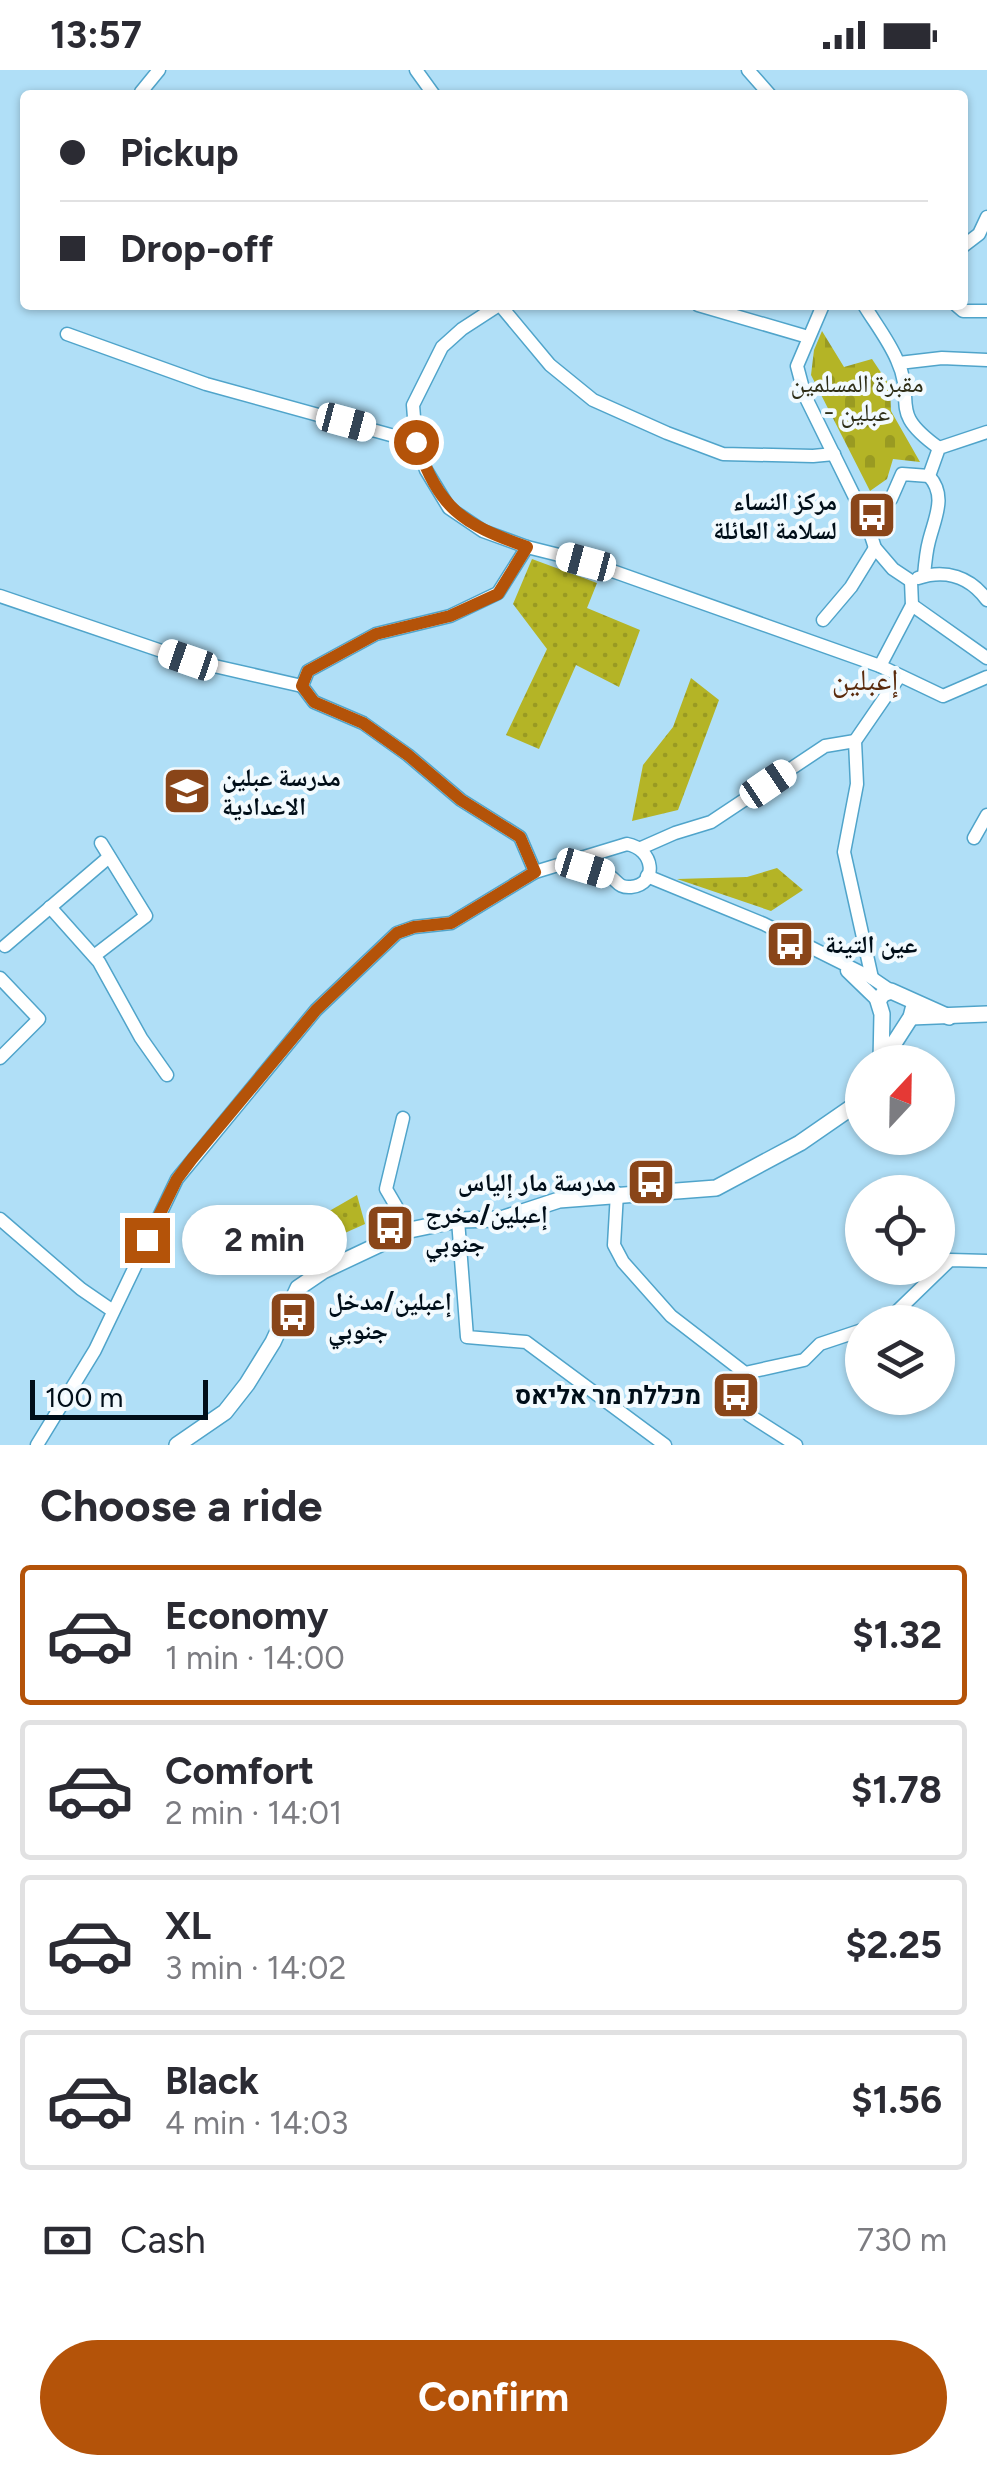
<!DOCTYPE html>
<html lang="en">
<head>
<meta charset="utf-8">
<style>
  body { margin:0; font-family:Figtree,"Noto Naskh Arabic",Heebo,sans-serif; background:#f2f2f3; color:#2b2b33; height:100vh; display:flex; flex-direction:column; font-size:38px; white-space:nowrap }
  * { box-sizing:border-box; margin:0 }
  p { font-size:32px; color:#7c7c81 }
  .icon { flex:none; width:55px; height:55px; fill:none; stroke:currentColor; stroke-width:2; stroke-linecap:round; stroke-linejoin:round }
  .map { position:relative; height:1375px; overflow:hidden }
  .panel { display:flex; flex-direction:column; background:#fff; flex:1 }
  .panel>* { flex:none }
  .guide { position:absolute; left:20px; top:20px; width:948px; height:220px; border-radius:10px; box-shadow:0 2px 8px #0004; display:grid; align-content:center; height:220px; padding:0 40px; background:#fff }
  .needle { width:65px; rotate:22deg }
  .fabs { position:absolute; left:845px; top:975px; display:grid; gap:20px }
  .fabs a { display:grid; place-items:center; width:110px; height:110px; border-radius:50%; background:#fff; box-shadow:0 2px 8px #0004; font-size:50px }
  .scale { position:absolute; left:30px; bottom:25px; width:178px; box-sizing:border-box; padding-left:10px; border:5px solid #000e19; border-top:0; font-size:28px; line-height:35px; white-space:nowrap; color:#000e19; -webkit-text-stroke:8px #f2fafe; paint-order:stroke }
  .end { position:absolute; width:45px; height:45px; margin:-22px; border:12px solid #b45309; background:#fff; box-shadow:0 0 0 5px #fff }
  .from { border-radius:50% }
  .bubble { position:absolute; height:70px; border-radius:35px; background:#fff; box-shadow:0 2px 8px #0004; font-size:32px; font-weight:700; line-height:70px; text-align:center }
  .car { position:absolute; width:30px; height:60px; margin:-30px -15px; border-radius:12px; box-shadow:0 0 8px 2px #0007; background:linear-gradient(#fff 24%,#345 0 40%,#fff 0 76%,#345 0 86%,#fff 0) }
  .guide b { display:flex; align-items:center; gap:35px; height:95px; font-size:38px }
  .guide b+b { border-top:2px solid #e1e1e2 }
  .guide i { width:25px; height:25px; background:#2b2b33 }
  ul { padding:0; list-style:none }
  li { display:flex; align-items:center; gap:30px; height:140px; margin:0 20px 15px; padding:0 20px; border:5px solid #e1e1e2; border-radius:10px }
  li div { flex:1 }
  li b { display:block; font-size:38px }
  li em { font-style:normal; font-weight:700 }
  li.selected { border-color:#b45309 }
  li>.icon { width:90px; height:90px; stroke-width:1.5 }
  h2 { padding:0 40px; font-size:45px; line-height:120px }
  .pay { display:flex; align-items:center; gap:25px; height:110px; padding:0 40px; font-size:38px }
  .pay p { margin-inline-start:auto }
  .button { display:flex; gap:20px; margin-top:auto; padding:20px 40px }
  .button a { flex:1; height:115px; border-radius:60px; background:#b45309; color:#fff; font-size:40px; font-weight:700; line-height:115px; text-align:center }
  .status { display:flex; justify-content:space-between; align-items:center; height:70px; padding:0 50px; background:#fff; direction:ltr }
  .status svg { height:28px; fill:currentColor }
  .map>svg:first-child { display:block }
</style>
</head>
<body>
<div class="status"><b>13:57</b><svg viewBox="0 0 49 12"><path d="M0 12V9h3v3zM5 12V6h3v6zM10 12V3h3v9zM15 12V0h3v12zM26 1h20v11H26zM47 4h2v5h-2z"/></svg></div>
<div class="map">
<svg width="987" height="1375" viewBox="0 0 987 1375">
  <defs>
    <pattern id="grass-dots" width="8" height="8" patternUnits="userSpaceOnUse" patternTransform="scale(2.5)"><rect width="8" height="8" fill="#b4b426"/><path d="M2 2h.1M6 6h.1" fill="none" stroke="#999a22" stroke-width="1.8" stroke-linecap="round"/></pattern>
    <pattern id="cemetery-stones" width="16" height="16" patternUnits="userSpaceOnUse" patternTransform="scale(2.5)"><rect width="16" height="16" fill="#b4b426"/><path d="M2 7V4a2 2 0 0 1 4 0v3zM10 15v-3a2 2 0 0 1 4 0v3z" fill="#999a22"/></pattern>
  </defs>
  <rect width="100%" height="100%" fill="#b0dff7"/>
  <g fill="url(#grass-dots)">
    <polygon points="532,489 597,513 587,538 640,560 619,617 576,595 539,679 506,665 547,579 513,534"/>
    <polygon points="691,608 719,630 678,740 632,751 643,695 673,657"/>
    <polygon points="777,798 803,820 771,841 677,809 747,807"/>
    <polygon points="357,1125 365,1154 280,1192 274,1173"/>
  </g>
  <polygon fill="url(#cemetery-stones)" points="822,261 844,297 872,289 890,316 891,341 920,392 893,389 887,409 870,421 811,305 814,280"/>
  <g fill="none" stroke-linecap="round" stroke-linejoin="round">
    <g stroke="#50a4ca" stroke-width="15">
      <g id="minor">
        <polyline points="416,0 434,25"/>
        <polyline points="748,0 770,25"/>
        <polyline points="141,22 159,0"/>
        <polyline points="962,177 979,164 987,147"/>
        <polyline points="499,235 462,259 442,277 413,335 416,372 426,400 449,438 483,461 527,477 587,492 880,596 943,626 987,607"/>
        <polyline points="500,235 550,295 593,330 667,363 723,384 813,386 834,384"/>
        <polyline points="698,235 808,267"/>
        <polyline points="823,235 797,296 805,326 866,450 875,478 893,499 911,511"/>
        <path d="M864,235C875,253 889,271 897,290C917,334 886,340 939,378"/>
        <polyline points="956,235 963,241 987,241"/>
        <polyline points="67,264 206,314 416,372"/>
        <polyline points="899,293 942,288 987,290"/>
        <polyline points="866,450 891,429 902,404 929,406"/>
        <polyline points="527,477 498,523 450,546 376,564 308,601 302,616 314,632 363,653 408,685 461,730 520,767 535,802"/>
        <path d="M924,506C925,494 926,482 929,471C935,447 947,426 929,406L939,378L987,362"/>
        <path d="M918,508C946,499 970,507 987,530"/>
        <polyline points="0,526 188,590 302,616"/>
        <polyline points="912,535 987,588"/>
        <polyline points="823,550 851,517 875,478"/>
        <polyline points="880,596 912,535 911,511"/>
        <polyline points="974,768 987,745"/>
        <polyline points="641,778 675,763 711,752 825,676 855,671"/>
        <polyline points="647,806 764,854 872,908 891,921"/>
        <polyline points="50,837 99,892 141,968 167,1005"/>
        <polyline points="5,876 109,787"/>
        <polyline points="94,886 146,846 101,773"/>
        <polyline points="847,901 878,931"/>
        <polyline points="0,908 39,949 0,988"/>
        <polyline points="872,908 844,782 857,714 855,671 899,607"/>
        <polyline points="403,1048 386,1119 410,1160"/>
        <polyline points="617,1123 614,1175 623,1192 671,1246 745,1303 804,1290 820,1274 862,1260"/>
        <polyline points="0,1149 81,1219 113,1241"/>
        <polyline points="458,1150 467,1267 526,1272 665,1375"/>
        <polyline points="886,1252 950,1190 987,1191"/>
        <polyline points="745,1303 749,1345 796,1375"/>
        <path d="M37,1375L95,1280L177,1109L316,940L397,863L414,857L451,853L535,802L627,774C654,779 659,814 631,817C619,818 618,812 610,806C597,798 576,797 562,795"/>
      </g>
    </g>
    <g stroke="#50a4ca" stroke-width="18">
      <g id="major">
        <polyline points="911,947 987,944"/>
        <polyline points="881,992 882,944 878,931 883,924 891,921 949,947"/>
        <polyline points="882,992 911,947 913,939"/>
        <polyline points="177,1375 225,1342 247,1314 273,1272 298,1218 323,1201 410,1160 458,1150 501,1149 559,1130 716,1118 800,1073 855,1035 862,1023"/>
      </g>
    </g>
    <use href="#minor" stroke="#fff" stroke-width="12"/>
    <use href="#major" stroke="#fff" stroke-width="15"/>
  </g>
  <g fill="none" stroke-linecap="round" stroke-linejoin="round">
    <path stroke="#b45309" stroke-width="12" d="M147,1170L177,1109L192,1089L316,940L397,863L414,857L451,853L535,802L520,767L461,730L408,685L363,653L314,632L302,616L308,601L376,564L450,546L498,524L527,477C460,453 440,439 416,372"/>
  </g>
  <defs>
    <g id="bus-square" transform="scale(2.5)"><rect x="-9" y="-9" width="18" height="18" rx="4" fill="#894519" stroke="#f2fafe"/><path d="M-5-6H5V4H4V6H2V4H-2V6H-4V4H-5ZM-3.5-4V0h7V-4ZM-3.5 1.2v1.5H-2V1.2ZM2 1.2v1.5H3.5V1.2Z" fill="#fff"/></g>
    <g id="school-square" transform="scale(2.5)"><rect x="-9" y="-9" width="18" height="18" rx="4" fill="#894519" stroke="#f2fafe"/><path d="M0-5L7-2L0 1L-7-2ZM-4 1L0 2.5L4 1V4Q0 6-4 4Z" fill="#fff"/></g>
  </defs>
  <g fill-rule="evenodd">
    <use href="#bus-square" x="872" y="445"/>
    <use href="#school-square" x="187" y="721"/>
    <use href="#bus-square" x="790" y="874"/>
    <use href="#bus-square" x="651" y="1112"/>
    <use href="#bus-square" x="390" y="1158"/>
    <use href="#bus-square" x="293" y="1245"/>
    <use href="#bus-square" x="736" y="1325"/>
  </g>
  <g text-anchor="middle" stroke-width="8" stroke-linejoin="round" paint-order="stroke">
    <g font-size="25" fill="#2e2e17" stroke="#f2fafe">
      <text x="857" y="322">مقبرة المسلمين<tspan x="857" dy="29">- عبلين</tspan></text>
    </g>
    <g font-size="25" font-weight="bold" fill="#000e19" stroke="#f2fafe" text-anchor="start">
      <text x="837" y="440" text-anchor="end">مركز النساء<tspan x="837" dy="29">لسلامة العائلة</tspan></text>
      <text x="222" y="716">مدرسة عبلين<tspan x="222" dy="29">الاعدادية</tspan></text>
      <text x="825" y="883">عين التينة</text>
      <text x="616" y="1121" text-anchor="end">مدرسة مار إلياس</text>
      <text x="425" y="1153">إعبلين/مخرج<tspan x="425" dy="29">جنوبي</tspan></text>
      <text x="328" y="1240">إعبلين/مدخل<tspan x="328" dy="29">جنوبي</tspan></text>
      <text x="701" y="1334" text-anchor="end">מכללת מר אליאס</text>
    </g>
    <g font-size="30" fill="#5a2b0d" stroke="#f2fafe">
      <text x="865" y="620">إعبلين</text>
    </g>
  </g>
</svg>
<div class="fabs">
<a><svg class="needle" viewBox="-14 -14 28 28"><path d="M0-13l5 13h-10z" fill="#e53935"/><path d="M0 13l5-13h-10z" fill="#7c7c81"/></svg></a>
<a><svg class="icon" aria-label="locate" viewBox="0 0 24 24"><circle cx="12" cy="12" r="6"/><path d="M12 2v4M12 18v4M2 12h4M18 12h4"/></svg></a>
<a><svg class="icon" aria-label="layers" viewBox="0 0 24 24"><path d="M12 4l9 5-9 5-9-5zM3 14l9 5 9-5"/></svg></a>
</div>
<div class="scale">100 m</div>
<i class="end from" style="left:416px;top:372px"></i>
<i class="end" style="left:147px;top:1170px"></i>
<div class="bubble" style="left:182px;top:1135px;width:165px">2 min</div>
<i class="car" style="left:346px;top:352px;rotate:105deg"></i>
<i class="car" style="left:586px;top:492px;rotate:285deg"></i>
<i class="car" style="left:188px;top:590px;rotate:289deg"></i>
<i class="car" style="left:768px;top:714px;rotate:56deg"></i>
<i class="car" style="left:585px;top:798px;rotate:107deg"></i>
<div class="guide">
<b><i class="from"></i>Pickup</b>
<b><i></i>Drop-off</b>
</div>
</div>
<section class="panel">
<h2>Choose a ride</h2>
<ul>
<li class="selected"><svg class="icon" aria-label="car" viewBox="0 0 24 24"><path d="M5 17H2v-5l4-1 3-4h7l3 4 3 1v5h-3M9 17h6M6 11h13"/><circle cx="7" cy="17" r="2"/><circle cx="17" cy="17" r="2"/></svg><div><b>Economy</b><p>1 min · 14:00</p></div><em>$1.32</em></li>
<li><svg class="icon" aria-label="car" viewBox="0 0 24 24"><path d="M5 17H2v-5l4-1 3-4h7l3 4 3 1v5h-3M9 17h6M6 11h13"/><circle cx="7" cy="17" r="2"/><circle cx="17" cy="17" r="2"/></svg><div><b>Comfort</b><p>2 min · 14:01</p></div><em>$1.78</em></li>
<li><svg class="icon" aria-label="car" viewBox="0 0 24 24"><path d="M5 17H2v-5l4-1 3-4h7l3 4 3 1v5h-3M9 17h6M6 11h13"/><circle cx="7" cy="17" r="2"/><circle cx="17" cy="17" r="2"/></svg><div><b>XL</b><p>3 min · 14:02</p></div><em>$2.25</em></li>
<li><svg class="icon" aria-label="car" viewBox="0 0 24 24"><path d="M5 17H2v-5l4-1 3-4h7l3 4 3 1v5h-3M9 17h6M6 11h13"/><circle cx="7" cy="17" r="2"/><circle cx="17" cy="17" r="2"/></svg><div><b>Black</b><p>4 min · 14:03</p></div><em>$1.56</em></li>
</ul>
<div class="pay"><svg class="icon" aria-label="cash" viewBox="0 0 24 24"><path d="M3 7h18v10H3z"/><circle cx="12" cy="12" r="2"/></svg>Cash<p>730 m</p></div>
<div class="button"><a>Confirm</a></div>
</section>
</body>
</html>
